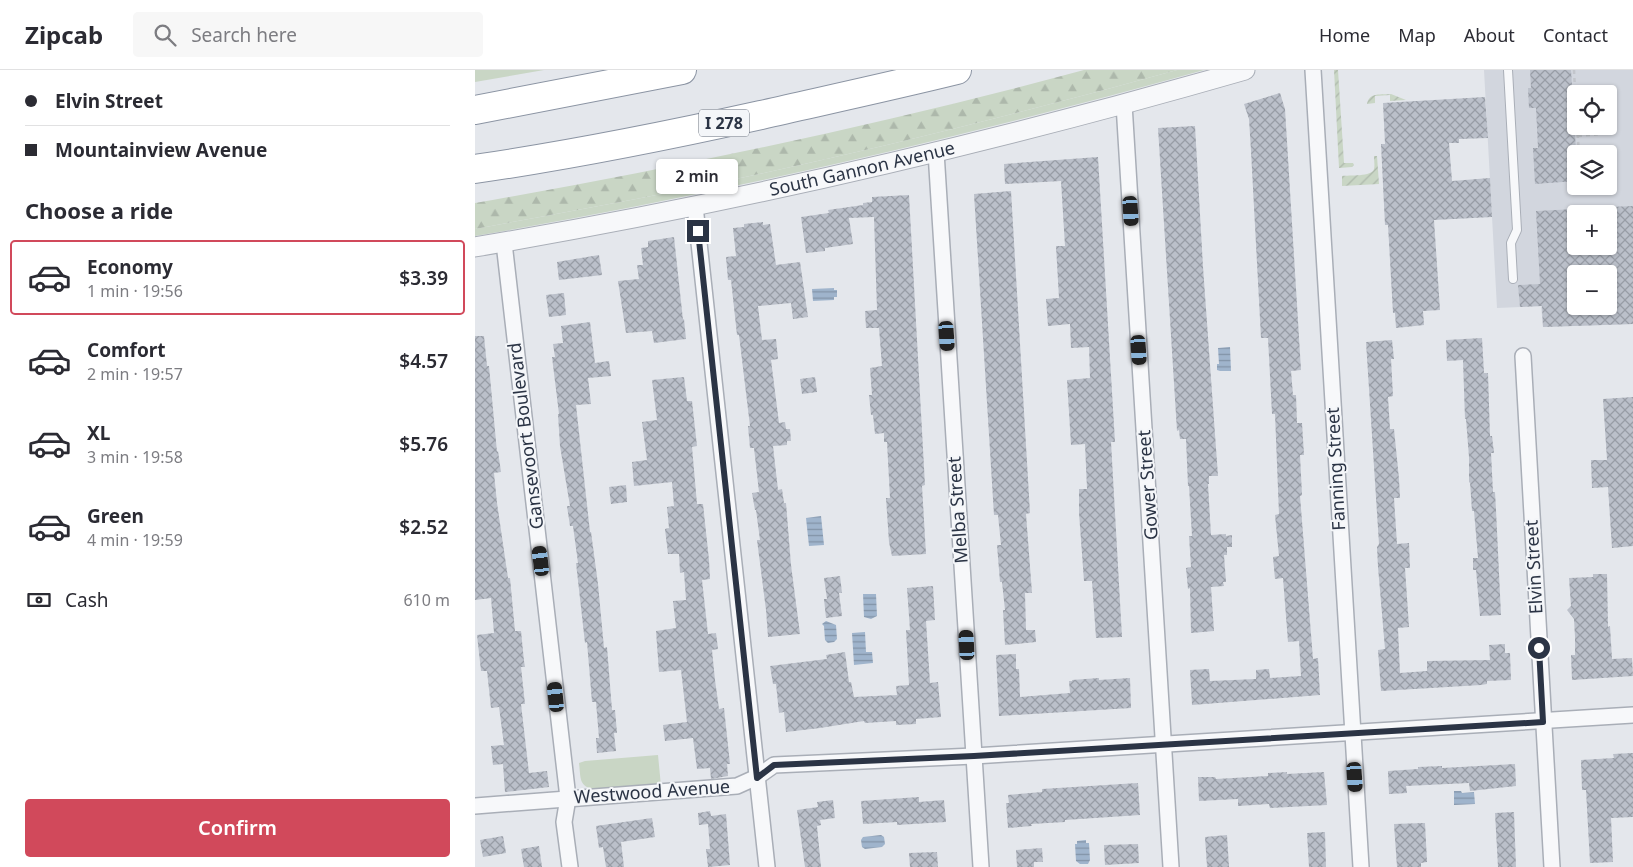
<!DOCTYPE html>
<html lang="en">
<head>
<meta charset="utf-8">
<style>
  body { margin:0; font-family:"Noto Sans",sans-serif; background:#f7f7f7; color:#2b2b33; height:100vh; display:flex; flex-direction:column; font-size:19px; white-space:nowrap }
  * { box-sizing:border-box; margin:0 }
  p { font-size:16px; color:#7c7c81 }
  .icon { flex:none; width:28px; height:28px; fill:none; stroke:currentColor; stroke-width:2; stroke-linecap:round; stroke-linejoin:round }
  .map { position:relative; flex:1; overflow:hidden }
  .sheet { display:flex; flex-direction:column; background:#fff; width:475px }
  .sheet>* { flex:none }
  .banner { display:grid; align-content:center; height:110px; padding:0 25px; background:#fff }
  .controls { position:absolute; left:1092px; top:15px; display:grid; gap:10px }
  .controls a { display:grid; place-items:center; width:50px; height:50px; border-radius:5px; background:#fff; box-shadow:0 1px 4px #0004; font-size:25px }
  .end { position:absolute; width:22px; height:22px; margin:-11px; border:6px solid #2b3445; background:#fff; box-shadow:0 0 0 2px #fff }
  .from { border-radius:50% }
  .bubble { position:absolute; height:35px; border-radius:5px; background:#fff; box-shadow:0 1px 4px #0004; font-size:16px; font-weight:600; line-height:35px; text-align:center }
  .car { position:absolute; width:15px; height:30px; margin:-15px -8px; border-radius:6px; box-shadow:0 0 4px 1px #0007; background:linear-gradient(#222 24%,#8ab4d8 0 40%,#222 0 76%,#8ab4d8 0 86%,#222 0) }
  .banner b { display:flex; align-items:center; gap:18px; height:48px; font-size:19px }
  .banner b+b { border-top:1px solid #e1e1e2 }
  .banner i { width:12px; height:12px; background:#2b2b33 }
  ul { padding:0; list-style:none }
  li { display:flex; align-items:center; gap:15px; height:75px; margin:0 10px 8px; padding:0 15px; border:2px solid transparent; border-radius:5px }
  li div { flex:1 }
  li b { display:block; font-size:19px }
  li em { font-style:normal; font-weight:600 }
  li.selected { border-color:#d1495b }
  li>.icon { width:45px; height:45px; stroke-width:1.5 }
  h2 { padding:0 25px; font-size:22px; line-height:60px }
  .pay { display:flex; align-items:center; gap:12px; height:55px; padding:0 25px; font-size:19px }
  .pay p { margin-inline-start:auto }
  .action { display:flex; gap:10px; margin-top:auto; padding:10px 25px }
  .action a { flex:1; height:58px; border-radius:5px; background:#d1495b; color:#fff; font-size:20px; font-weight:600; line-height:58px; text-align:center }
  header { display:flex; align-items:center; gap:30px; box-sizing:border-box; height:70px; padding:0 25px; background:#fff; border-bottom:1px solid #e1e1e2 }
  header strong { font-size:24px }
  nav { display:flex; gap:28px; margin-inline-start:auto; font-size:18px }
  .search { width:350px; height:45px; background:#f7f7f7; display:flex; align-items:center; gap:12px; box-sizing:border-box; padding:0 18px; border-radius:5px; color:#7c7c81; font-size:19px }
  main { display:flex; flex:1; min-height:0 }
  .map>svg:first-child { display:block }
</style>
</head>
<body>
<header>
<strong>Zipcab</strong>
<div class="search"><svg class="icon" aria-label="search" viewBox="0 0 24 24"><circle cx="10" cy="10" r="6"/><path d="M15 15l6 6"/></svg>Search here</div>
<nav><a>Home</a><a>Map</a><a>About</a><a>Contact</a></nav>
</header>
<main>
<section class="sheet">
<div class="banner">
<b><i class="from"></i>Elvin Street</b>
<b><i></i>Mountainview Avenue</b>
</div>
<h2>Choose a ride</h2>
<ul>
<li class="selected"><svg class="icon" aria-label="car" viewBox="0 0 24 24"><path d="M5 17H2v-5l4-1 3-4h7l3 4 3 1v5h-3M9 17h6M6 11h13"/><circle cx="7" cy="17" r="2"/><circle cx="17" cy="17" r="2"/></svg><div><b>Economy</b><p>1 min · 19:56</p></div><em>$3.39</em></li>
<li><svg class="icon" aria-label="car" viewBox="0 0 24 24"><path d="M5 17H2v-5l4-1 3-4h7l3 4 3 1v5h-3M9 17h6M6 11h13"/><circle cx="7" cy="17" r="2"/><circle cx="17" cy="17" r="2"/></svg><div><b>Comfort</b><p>2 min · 19:57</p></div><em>$4.57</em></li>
<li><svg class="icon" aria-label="car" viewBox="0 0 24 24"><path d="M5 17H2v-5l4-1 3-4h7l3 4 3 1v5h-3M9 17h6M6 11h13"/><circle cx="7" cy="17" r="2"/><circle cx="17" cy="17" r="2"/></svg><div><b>XL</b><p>3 min · 19:58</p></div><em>$5.76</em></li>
<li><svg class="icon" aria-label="car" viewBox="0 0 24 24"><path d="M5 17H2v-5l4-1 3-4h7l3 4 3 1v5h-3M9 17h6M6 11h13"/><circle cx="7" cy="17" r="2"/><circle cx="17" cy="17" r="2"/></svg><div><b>Green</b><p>4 min · 19:59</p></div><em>$2.52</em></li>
</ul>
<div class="pay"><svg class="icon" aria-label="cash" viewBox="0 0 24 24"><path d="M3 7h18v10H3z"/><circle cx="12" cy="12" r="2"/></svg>Cash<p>610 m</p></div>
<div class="action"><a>Confirm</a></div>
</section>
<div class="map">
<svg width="1158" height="797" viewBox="0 0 1158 797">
  <defs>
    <pattern id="forest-firs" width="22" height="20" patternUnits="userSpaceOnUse" patternTransform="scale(1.25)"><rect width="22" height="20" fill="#c9d6c5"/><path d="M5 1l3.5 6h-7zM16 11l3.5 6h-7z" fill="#adb8ab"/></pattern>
    <pattern id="garden-furrows" width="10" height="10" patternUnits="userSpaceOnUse" patternTransform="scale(1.25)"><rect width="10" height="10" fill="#c9d6c5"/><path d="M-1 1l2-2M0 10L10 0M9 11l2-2" fill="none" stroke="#adb8ab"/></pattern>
    <pattern id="water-rules" width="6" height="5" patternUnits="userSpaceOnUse" patternTransform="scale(1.25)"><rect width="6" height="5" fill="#9fb4cc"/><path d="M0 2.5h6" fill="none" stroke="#8293a7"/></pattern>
    <pattern id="building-cross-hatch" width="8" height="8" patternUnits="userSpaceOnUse" patternTransform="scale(1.25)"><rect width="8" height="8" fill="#bbc0ca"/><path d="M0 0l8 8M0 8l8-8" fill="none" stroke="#989da6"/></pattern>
  </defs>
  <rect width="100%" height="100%" fill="#e4e7ec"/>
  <path fill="#d2d6de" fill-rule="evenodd" d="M1009,0H1158V254L1068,257L1066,236L1022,238ZM1101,24H1134V56H1101ZM1101,84H1134V116H1101ZM1101,144H1134V176H1101ZM1101,204H1134V236H1101Z"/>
  <g fill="#c9d6c5">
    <polygon points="0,0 69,0 0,12"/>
    <path d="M702,0H729C489,67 246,124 0,166V159C96,141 193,124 289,103C427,73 565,38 702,0Z"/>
    <path d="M183,685L186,716L122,719C103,718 106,708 104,693L110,691Z"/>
  </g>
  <path fill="url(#forest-firs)" d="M609,0H702C565,38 427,73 289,103C193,124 96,141 0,159V133C205,97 409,54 609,0Z"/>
  <g fill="url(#garden-furrows)">
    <polygon points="859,0 863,0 869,93 878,93 879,95 877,97 864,98"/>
    <path d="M916,24L931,30L915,31V25L900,26V33L892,34C894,22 906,25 916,24Z"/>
    <path d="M899,86H902L904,114L867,116V106C874,105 897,107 899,99C900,96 899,90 899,86Z"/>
  </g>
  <g fill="url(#water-rules)">
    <polygon points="359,218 359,220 362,220 362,227 359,227 359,230 338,231 337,219"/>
    <polygon points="755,277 756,301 745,301 742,300 742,294 744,294 743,278"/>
    <polygon points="346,446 349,475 334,476 331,448"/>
    <polygon points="388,524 401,524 402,546 396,549 389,547"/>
    <polygon points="351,551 361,555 362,569 359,572 353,573 350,570 349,556 347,554"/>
    <polygon points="390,562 391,582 397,582 398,593 379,595 377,563"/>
    <polygon points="979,721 986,721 987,723 999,722 1000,734 979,735"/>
    <polygon points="406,765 409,767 410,774 407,777 390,779 387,777 386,770 388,767"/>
    <polygon points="611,770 611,773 614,773 615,790 613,794 605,794 601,791 600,774 602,774 602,771"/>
  </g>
  <g fill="url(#building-cross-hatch)" fill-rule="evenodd">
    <polygon points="1055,0 1096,0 1101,81 1101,111 1060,114 1058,78 1063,78 1061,38 1054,38 1053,18 1056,18"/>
    <polygon points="805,23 810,39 826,300 816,301 818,325 821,325 822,353 827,353 829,385 825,385 827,425 825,426 838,589 843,588 845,625 717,635 715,600 734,599 735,611 781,609 781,600 794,599 795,608 826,606 824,571 813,572 808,508 800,509 798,487 804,486 800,445 804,444 800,344 797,344 793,268 786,268 776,81 774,49 769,34"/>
    <polygon points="1010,27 1013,68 984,69 984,73 974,73 977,111 1015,108 1017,147 959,150 965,240 948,241 949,255 921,258 920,243 918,243 913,155 910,155 906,74 910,74 908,33"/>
    <polygon points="720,56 728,197 743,406 734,406 734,414 733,414 736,465 751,464 751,466 757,465 757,477 752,477 752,485 749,485 751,512 748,512 749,516 736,517 739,561 716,563 715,518 713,519 711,498 716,497 714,466 717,466 714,416 713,416 711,369 705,369 704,360 702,361 683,58"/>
    <polygon points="623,87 640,372 636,372 647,567 621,568 617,511 609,511 604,443 604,419 612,419 610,374 596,375 592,310 615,308 614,277 596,278 595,254 573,256 571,229 584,228 581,176 590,176 586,111 530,114 529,94"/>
    <polygon points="536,121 555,443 551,444 557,523 550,523 551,560 560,560 561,572 530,575 528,540 530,540 527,512 525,512 522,475 526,475 523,445 519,445 499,124"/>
    <polygon points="434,125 450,415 447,416 451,484 417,486 414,472 411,428 415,428 412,372 409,372 409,363 400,364 398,345 396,345 394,325 397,325 395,298 407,296 404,258 391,258 390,241 402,240 399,147 374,148 378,174 350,178 350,181 331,183 326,147 354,143 353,140 388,135 388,133 397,132 397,127"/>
    <path d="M1158,136V254L1068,257L1067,236L1045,237L1043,215L1065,214L1061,141L1101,139V176H1134V137ZM1101,204H1134V236H1101Z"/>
    <polygon points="288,152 288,155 295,154 301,195 325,192 333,247 318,249 316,233 283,236 287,270 301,269 303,289 296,290 304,353 310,352 311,359 315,359 316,371 312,371 312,375 298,376 303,420 307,419 309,433 311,433 316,495 325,564 293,567 291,540 282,470 285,470 281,440 280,440 277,423 284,422 279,378 275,378 273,356 275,356 264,265 262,265 256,210 253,210 251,187 261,186 258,158 269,157 269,154"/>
    <polygon points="199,167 208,250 209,249 211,269 179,273 177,261 151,263 143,211 164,209 162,195 168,195 166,178 173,177 173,171"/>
    <polygon points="124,185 127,205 84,210 82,192"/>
    <polygon points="89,223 91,245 74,247 71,225"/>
    <polygon points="115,252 120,293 134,291 136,306 113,308 116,334 101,335 115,462 116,462 123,514 129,578 132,577 137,640 140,640 142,663 139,663 141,681 122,683 121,668 124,668 121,632 117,632 112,572 110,573 101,493 103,493 98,456 95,456 92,436 95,436 85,376 83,344 84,344 77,287 80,287 78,274 88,273 86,256"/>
    <polygon points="0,266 9,266 12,296 14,296 22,382 23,381 26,402 19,403 22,433 33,508 35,508 40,561 46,561 49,591 50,597 46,597 50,634 46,634 54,703 72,701 74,717 30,722 28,694 18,695 16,676 29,675 24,637 16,638 12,601 6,601 2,565 19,563 16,528 0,530"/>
    <polygon points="1007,268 1009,303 1013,303 1015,366 1017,366 1019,383 1016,383 1018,422 1020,422 1021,440 1026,545 1005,546 1001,500 998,500 998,488 1003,488 999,441 997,441 995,412 994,413 994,387 991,349 990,349 988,290 972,291 971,270"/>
    <polygon points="917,270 919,289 916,289 918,326 913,327 915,359 919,359 924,409 925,428 919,428 922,474 934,473 935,498 930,498 934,557 923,558 925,603 952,601 952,591 1015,590 1014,575 1030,574 1030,583 1035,583 1036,610 1012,611 1012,614 1006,615 906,621 903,580 910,579 903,497 902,477 904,474 891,272"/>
    <polygon points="209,307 212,331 217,331 222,376 217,377 222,434 228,434 234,490 235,509 227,510 233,564 241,563 243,579 237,580 240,610 244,639 249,638 255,694 252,694 253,706 236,709 235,698 222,699 218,668 190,671 188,655 212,652 206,600 184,602 181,561 201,558 198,531 211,530 209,502 205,503 204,484 193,484 190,459 194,458 192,437 199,436 197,412 159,416 157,392 172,390 167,352 182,350 177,310"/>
    <polygon points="340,307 342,322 327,324 325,309"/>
    <polygon points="1158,327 1158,476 1137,478 1133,417 1117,418 1116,390 1132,390 1128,329"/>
    <polygon points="151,415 152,432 136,434 134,417"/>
    <polygon points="1118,504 1132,504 1133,557 1135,556 1137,589 1157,588 1158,606 1097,610 1096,585 1100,585 1100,567 1099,549 1092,540 1096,536 1094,508 1118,507"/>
    <polygon points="365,506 367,523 364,523 367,546 351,548 349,529 352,529 349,508"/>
    <polygon points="458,516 460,550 451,551 455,613 463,612 466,647 441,649 441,654 421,655 421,651 390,653 389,651 345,658 311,662 309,642 304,643 301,614 298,614 295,596 352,589 351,585 370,582 374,612 376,612 379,627 422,625 421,616 434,615 431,560 435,560 432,518"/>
    <polygon points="541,584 541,599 544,599 545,627 595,623 594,611 597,611 597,610 624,608 624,610 655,608 656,638 524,646 521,585"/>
    <polygon points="1158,683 1158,747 1136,748 1138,792 1115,793 1111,720 1107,720 1106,690 1139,688 1138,684"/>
    <polygon points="1040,694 1041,716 995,721 994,713 931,716 932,723 914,724 913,701 943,699 943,697 967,696 967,698"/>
    <polygon points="812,702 812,704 849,702 852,735 795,738 794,734 763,736 763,729 724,731 723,707 740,707 741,709 793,706 793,703"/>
    <polygon points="663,713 665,745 590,750 590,752 556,754 557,756 533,758 531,733 534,733 533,725 567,722 567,719"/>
    <polygon points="444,727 444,732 469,730 471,752 422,755 422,752 388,754 386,731"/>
    <polygon points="358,730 360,748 345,750 346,755 342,756 346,797 330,797 322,740 343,737 342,732"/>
    <polygon points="235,741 236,746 251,744 255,795 233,797 231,779 235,779 233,754 224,755 223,743"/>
    <polygon points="1039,742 1041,797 1023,797 1020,743"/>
    <polygon points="177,748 180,767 146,772 149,797 131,797 128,777 124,778 121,756"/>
    <polygon points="950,753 952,792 946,793 946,797 922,797 919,754"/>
    <polygon points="850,762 851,797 834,797 832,763"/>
    <polygon points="752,765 754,797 732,797 730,767"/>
    <polygon points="28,766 31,783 8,787 5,770"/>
    <polygon points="663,774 664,793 630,795 629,775"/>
    <polygon points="64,776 67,797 49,797 46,779"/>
    <polygon points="567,778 568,792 559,792 559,797 542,797 541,780"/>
    <polygon points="462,782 463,797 435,797 434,783"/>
  </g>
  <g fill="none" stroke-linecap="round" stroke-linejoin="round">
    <g stroke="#a9aeb7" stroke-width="10">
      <polyline id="service" points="1033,0 1042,160 1036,173 1038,209"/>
    </g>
    <g stroke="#a9aeb7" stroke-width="18">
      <g id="minor">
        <polyline points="838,0 886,797"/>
        <polyline points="649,34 696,797"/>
        <polyline points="461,82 506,797"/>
        <polyline points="220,136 292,797"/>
        <polyline points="29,173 93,728 89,752 95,797"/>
        <polyline points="1048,286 1077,797"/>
        <polyline points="0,736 262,716 282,707 299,695 499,686 1158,645"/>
      </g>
    </g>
    <g stroke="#a9aeb7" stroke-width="21">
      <g id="tertiary">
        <path id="s1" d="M0,177C260,133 517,73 770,0"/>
      </g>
    </g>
    <g stroke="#8b94a3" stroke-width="30">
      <g id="motorway">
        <polyline points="0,40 207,0"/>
        <path d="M0,99C96,85 191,66 286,45C352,30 417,16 482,0"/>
      </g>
    </g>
    <g stroke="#c2c5cb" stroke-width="2.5" stroke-dasharray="4 4" stroke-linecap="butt">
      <polyline points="1099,0 1101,40"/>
      <polyline points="1102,56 1104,84"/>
      <polyline points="1103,66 1127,64"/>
    </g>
    <use href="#service" stroke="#f7f8fa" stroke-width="8"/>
    <use href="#minor" stroke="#f7f8fa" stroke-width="15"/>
    <use href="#tertiary" stroke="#f7f8fa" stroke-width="19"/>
    <use href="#motorway" stroke="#fff" stroke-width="28"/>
  </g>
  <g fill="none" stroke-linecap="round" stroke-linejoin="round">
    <polyline stroke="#2b3445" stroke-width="6" points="223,161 282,708 299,695 499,686 1068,652 1064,578"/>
  </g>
  <g text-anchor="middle" stroke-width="4" stroke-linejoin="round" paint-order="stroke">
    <rect fill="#f4f6f9" stroke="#676e7b" stroke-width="1" x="224" y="39.5" width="50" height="27" rx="4"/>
    <g font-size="16" font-weight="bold" fill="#2b3445">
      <text x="249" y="59">I 278</text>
    </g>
    <g font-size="18" fill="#2b3445" stroke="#f4f6f9">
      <text dy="6" stroke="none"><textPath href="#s1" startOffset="395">South Gannon Avenue</textPath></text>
      <text transform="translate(51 366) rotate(-97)" y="6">Gansevoort Boulevard</text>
      <text transform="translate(861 399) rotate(-93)" y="6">Fanning Street</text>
      <text transform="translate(673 415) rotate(-94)" y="6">Gower Street</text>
      <text transform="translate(483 440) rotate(-94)" y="6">Melba Street</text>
      <text transform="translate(1059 497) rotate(-93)" y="6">Elvin Street</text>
      <text transform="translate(177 722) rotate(-4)" y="6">Westwood Avenue</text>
    </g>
  </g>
</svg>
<div class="controls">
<a><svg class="icon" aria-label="locate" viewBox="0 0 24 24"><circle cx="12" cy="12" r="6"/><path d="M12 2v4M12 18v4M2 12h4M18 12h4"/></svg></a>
<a><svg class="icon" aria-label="layers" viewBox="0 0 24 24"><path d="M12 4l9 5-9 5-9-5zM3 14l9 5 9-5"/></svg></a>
<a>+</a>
<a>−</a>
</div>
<i class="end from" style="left:1064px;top:578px"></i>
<i class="end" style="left:223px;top:161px"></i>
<div class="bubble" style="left:181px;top:89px;width:82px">2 min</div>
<i class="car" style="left:656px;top:141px;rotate:176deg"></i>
<i class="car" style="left:472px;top:266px;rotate:176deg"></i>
<i class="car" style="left:664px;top:280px;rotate:176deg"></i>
<i class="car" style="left:66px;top:491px;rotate:353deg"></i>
<i class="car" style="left:492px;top:575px;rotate:357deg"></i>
<i class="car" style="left:81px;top:627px;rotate:354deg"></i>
<i class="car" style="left:880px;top:707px;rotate:176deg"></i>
</div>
</main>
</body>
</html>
